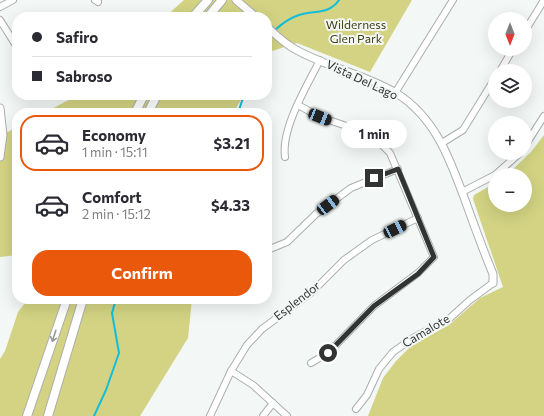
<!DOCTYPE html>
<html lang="en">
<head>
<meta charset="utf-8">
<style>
  body { margin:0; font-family:Commissioner,sans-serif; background:#f2f2f3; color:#2b2b33; height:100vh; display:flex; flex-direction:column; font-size:15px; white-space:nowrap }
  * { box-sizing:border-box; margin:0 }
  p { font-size:13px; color:#7c7c81 }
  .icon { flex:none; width:22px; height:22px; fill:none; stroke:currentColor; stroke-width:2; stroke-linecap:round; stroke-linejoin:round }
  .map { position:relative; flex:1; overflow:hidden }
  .drawer { position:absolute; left:12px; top:108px; width:260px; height:196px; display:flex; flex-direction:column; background:#fff; border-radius:16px; box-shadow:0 4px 16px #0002 }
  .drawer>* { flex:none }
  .guide { position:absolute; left:12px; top:12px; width:260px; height:88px; border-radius:16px; box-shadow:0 4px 16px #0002; display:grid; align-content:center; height:88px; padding:0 20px; background:#fff }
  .needle { width:26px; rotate:180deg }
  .controls { position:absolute; left:488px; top:12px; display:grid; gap:8px }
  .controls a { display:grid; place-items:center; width:44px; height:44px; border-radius:50%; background:#fff; box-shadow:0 4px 16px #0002; font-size:20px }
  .end { position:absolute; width:18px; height:18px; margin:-9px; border:5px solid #323433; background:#fff; box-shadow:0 0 0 2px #fff }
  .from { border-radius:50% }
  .bubble { position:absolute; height:28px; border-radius:14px; background:#fff; box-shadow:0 4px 16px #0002; font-size:13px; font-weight:700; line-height:28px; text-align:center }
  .car { position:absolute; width:12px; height:24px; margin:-12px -6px; border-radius:5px; box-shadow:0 0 3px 1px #0007; background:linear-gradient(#222 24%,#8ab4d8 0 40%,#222 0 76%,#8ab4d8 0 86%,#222 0) }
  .guide b { display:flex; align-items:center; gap:14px; height:38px; font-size:15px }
  .guide b+b { border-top:1px solid #e1e1e2 }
  .guide i { width:10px; height:10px; background:#2b2b33 }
  ul { padding:7px 0 0; list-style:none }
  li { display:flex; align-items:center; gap:12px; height:56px; margin:0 8px 6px; padding:0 12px; border:2px solid transparent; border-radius:16px }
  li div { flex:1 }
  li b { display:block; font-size:15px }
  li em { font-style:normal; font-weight:700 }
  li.on { border-color:#ea580c }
  li>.icon { width:36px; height:36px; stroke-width:1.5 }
  .primary-button { display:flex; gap:8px; margin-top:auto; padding:8px 20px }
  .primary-button a { flex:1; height:46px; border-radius:16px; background:#ea580c; color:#fff; font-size:16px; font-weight:700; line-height:46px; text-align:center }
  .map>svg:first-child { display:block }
</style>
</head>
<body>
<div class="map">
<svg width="544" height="416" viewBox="0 0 544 416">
  <rect width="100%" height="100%" fill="#f3f7f5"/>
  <g fill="#d3d383">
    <polygon points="184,0 412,0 370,72 297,43 269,52 267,56 267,17 165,17"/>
    <polygon points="78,95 244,95 233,113 44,113"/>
    <polygon points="17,127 17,255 0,257 0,136"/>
    <polygon points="544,135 544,416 368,416 383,378 396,361 411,346 449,325 480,298 503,287 473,199 474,195 495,183 495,205 525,205 525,175 507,175 531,152"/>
    <polygon points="28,299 192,299 188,338 140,416 0,416 0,359 5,351 18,312"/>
  </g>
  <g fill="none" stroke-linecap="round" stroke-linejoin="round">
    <g stroke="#14bdd9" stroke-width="2">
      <path d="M267,40C274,29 287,19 299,15C314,10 329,15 339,0"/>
      <polyline points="238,113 244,95"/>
      <polyline points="94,416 106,390 119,353 112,313 116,299"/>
    </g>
    <g stroke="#abafac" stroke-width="8">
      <g id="minor">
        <polyline points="95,0 98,2"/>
        <polyline points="0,7 13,0"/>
        <polyline points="0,20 17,47"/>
        <polyline points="525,31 544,0"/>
        <polyline points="500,71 513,49"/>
        <polyline points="395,93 453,0"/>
        <polyline points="298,105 320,117 364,132 374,137 390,153 434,257 418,273 374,306 328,353 311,363"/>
        <polyline points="442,143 463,130 495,78"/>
        <polyline points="525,146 544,116"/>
        <path d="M285,157C281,128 307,86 320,60"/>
        <polyline points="495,175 520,153"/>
        <polyline points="462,192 495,175"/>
        <polyline points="270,249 287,242 316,214 351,188 398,169"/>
        <polyline points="231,371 253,385 287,416"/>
        <polyline points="356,409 367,395 379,369 393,352 413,338 450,318 470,300 493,283"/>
        <polyline points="210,416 231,371 247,345 262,329 312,292 344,260 372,240 418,218"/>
        <polyline points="263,416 273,403"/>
      </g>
    </g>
    <g stroke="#abafac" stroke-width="9">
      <g id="tertiary">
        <polyline points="236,0 256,17"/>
        <path d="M267,27C275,34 283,42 293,48C325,67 364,74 396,93C435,117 450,159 465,200C474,225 483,250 493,274V283"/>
        <polyline points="0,108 3,135 0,157"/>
      </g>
    </g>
    <g stroke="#abafac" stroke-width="10">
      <g id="secondary">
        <polyline points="193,17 208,0"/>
        <polyline points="208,17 222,0"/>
        <polyline points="135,113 144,95"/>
        <polyline points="148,113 157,95"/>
        <polyline points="27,416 67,299"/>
        <polyline points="48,416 83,299"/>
      </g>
    </g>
    <use href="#minor" stroke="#fff" stroke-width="6"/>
    <use href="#tertiary" stroke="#fff" stroke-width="7"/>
    <use href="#secondary" stroke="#fff" stroke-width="8"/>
  </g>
  <defs><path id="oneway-shaft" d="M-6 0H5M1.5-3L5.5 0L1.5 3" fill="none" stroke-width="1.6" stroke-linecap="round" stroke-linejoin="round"/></defs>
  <use stroke="#989a99" href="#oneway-shaft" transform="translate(54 336) rotate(108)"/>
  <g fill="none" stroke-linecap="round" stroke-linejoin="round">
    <polyline stroke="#323433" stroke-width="5" points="328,353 374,306 418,274 434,257 398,169 374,178"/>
  </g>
  <g text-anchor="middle" stroke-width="4" stroke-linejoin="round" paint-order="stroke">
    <g font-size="12" fill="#424116" stroke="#f3f7f5">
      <text x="356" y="29">Wilderness<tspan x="356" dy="14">Glen Park</tspan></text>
    </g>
    <g font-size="12" fill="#323433" stroke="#f3f7f5">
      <text transform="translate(362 80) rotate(25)" y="4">Vista Del Lago</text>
      <text transform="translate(297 301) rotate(-38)" y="4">Esplendor</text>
      <text transform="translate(426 331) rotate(-31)" y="4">Camalote</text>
    </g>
  </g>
</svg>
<div class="controls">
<a><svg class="needle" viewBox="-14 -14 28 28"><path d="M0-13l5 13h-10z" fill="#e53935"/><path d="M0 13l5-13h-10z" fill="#7c7c81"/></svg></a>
<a><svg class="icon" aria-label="layers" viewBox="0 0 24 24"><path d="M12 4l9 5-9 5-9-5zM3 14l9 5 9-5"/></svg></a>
<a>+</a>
<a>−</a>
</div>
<i class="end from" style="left:328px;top:353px"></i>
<i class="end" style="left:374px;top:178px"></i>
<div class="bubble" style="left:341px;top:120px;width:66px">1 min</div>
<i class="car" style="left:320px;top:117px;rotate:112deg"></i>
<i class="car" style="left:328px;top:205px;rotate:53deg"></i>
<i class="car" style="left:395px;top:229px;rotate:64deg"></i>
<div class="guide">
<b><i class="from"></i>Safiro</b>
<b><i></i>Sabroso</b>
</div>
<section class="drawer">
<ul>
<li class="on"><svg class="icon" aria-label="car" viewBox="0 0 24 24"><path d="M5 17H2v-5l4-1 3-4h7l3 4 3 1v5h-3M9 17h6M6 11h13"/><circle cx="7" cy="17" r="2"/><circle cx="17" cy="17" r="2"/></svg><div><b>Economy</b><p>1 min · 15:11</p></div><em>$3.21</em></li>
<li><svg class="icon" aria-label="car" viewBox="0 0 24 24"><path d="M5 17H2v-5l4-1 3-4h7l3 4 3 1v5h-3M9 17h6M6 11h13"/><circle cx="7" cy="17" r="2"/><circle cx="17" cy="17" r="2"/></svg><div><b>Comfort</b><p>2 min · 15:12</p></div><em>$4.33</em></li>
</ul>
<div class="primary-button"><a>Confirm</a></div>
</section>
</div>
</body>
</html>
